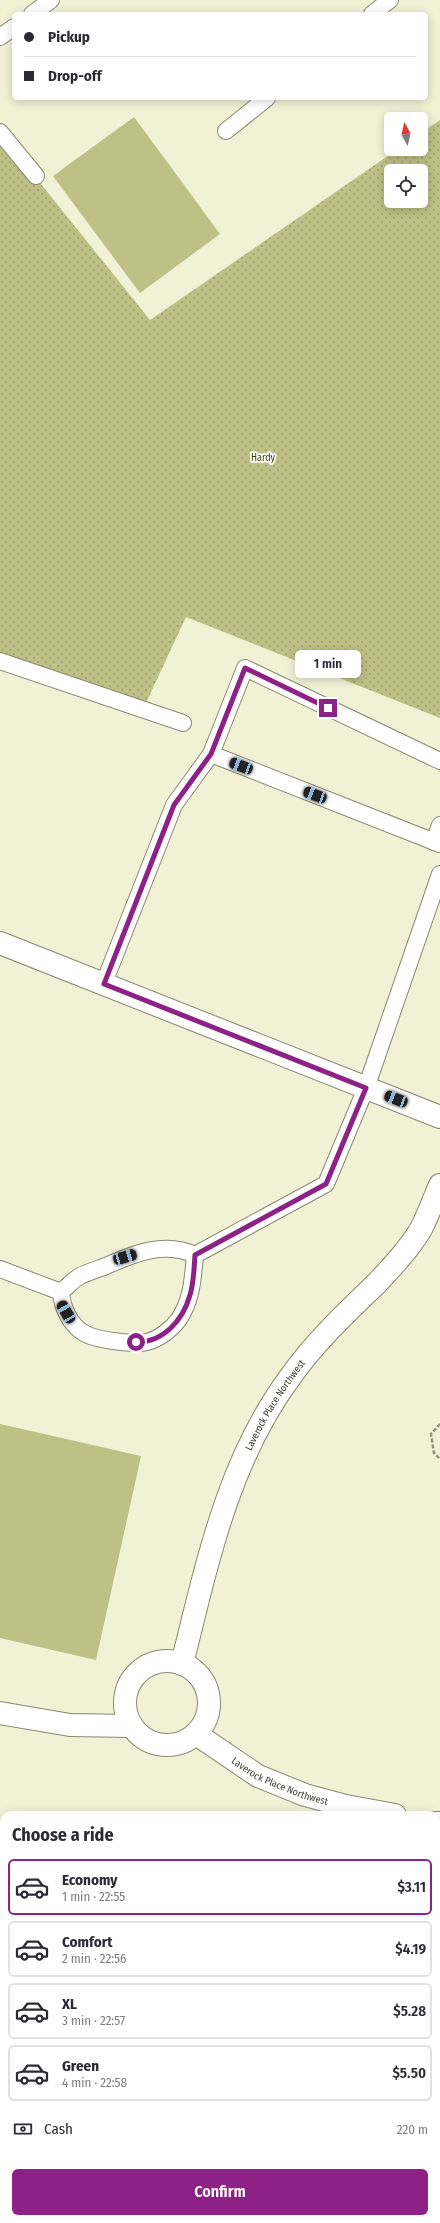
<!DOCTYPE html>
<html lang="en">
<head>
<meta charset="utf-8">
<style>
  body { margin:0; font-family:"Fira Sans Condensed",sans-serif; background:#f7f7f7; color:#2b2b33; height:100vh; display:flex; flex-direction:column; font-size:15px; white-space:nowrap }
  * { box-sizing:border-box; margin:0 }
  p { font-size:13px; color:#7c7c81 }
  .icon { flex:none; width:22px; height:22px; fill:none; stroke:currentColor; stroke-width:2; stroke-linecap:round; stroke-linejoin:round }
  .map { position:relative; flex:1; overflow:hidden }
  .drawer { position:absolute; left:0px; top:1811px; width:440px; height:412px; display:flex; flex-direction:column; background:#fff; border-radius:12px 12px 0 0; box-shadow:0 2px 10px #0003 }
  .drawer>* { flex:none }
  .top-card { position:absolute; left:12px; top:12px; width:416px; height:88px; border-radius:6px; box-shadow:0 2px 10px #0003; display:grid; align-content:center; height:88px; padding:0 12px; background:#fff }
  .needle { width:26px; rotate:352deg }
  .buttons { position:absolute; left:384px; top:112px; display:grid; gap:8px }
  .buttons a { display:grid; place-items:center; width:44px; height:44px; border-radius:6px; background:#fff; box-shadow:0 2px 10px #0003; font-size:20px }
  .end { position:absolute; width:18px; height:18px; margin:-9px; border:5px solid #8d2185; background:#fff; box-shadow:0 0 0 2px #fff }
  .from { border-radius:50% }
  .bubble { position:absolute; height:28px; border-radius:6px; background:#fff; box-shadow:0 2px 10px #0003; font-size:13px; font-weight:600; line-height:28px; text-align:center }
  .car { position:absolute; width:12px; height:24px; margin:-12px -6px; border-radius:5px; box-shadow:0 0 3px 1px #0007; background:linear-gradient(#222 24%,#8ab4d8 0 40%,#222 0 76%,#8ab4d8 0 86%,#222 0) }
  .top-card b { display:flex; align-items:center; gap:14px; height:38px; font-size:15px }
  .top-card b+b { border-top:1px solid #e1e1e2 }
  .top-card i { width:10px; height:10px; background:#2b2b33 }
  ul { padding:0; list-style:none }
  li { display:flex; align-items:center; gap:12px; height:56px; margin:0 8px 6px; padding:0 4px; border:2px solid #e1e1e2; border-radius:6px }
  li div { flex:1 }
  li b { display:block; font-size:15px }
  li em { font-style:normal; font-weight:600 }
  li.active { border-color:#8d2185 }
  li>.icon { width:36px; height:36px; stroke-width:1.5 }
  h2 { padding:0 12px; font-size:18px; line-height:48px }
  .pay { display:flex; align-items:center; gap:10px; height:44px; padding:0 12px; font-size:15px }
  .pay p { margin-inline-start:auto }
  .cta { display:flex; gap:8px; margin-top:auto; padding:8px 12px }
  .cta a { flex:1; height:46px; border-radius:6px; background:#8d2185; color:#fff; font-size:16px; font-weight:600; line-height:46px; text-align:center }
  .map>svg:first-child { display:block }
</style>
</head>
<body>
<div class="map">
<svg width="440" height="2223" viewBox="0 0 440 2223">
  <defs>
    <pattern id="park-dots" width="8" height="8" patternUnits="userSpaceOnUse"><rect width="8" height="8" fill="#bec085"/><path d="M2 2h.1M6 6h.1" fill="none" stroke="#9c9d6d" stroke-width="1.8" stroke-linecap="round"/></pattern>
    <pattern id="water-ripples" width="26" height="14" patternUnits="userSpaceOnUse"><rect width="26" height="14" fill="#e6a4dd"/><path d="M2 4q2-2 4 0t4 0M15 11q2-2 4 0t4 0" fill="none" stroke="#bc87b4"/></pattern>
  </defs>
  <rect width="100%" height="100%" fill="#f0f1d5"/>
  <g fill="url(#park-dots)" fill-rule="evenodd">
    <path d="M440,120V718L186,617L145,705L0,656V133L150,320L398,149H421V133ZM391,171H421V201H391Z"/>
    <polygon points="0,1971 4,1972 4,2091 0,2089"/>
    <polygon points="436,2084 440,2085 440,2216 436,2214"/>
  </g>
  <g fill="#bec085">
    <polygon points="134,117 220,234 140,293 53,176"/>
    <polygon points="0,1424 141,1456 96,1660 0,1638"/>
  </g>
  <polygon fill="url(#water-ripples)" points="0,2151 4,2152 4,2219 234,2219 247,2223 0,2223"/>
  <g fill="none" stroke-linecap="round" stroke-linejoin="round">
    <g stroke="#888970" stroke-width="18">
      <g id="service">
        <polyline points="32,14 51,0"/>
        <polyline points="372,14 390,0"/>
        <polyline points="0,37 14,27"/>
        <polyline points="226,131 267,98"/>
        <polyline points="0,132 36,176"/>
        <polyline points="0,661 183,723"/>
        <polyline points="440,761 245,668 211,754 440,844"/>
        <polyline points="434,842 440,825"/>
        <polyline points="104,983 174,805 211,754"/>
        <polyline points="0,1269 61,1292"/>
        <path d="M61,1292C67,1287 73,1280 80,1276C88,1272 98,1269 106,1266C135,1253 165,1241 195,1255L326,1184L366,1088L440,874"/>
        <path d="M61,1292C62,1307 70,1325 84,1333C95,1340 135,1345 147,1342C159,1339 172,1329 179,1319C192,1300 193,1277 195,1255"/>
      </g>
    </g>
    <g stroke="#888970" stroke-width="24">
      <g id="minor">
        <circle cx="167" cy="1703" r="42"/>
        <path id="s1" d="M182,1664C207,1564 228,1460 291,1376C315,1342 347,1312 377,1283C392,1267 409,1249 421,1229C428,1215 434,1199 440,1185"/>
        <polyline points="0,1713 70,1725 132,1726"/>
        <path id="s2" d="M196,1734L258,1776L305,1795L346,1806L395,1815"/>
        <polyline points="436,1823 440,1823"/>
      </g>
    </g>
    <g stroke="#888970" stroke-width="24">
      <polyline id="secondary" points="0,943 440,1117"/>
    </g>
    <g stroke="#888970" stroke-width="24">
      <g id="trunk">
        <polyline points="0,2108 4,2109"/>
        <polyline points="382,2219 396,2223"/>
      </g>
    </g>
    <g stroke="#939480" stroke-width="2.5" stroke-dasharray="4 2" stroke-linecap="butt">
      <polyline points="440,1424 431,1434 434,1453 440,1459"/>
      <polyline points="0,1951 4,1952"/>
      <polyline points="436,2073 440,2074"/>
    </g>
    <use href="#service" stroke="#fff" stroke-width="16"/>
    <use href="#minor" stroke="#fff" stroke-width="22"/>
    <use href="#secondary" stroke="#fff" stroke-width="22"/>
    <use href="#trunk" stroke="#fff" stroke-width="22"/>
  </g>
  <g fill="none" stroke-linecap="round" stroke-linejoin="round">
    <path stroke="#8d2185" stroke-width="5" d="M136,1342C163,1343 183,1320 190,1295C194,1282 194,1268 195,1255L326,1184L366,1088L104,984L174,805L211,754L245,668L328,708"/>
  </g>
  <g text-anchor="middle" stroke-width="3.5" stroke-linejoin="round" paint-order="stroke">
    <g font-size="10" fill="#424300" stroke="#fff">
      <text x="263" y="461">Hardy</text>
    </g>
    <g font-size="10" fill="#3c3d32" stroke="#fff">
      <text dy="4" stroke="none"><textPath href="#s1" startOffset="277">Laverock Place Northwest</textPath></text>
      <text dy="4" stroke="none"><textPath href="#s2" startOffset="97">Laverock Place Northwest</textPath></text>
    </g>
  </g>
</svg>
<div class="buttons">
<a><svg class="needle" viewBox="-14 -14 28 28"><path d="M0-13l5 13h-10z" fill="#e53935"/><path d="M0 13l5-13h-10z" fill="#7c7c81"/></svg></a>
<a><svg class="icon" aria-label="locate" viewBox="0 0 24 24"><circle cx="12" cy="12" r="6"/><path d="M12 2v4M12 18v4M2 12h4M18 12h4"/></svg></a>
</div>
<i class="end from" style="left:136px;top:1342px"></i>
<i class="end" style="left:328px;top:708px"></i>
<div class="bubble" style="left:295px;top:650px;width:66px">1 min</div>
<i class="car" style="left:241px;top:766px;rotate:291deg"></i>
<i class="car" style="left:315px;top:795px;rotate:291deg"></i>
<i class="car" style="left:396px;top:1099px;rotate:291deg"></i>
<i class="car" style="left:125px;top:1257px;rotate:74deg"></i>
<i class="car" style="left:66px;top:1312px;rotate:330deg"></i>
<div class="top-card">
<b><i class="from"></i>Pickup</b>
<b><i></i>Drop-off</b>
</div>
<section class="drawer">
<h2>Choose a ride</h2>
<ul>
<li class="active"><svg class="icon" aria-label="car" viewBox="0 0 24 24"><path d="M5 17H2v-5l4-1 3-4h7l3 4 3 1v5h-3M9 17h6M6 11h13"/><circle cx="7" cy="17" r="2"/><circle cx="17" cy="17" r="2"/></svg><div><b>Economy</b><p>1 min · 22:55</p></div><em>$3.11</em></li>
<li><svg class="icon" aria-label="car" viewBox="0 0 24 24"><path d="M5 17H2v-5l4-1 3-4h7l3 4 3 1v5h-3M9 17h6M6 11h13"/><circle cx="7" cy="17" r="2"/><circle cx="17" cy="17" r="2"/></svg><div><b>Comfort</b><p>2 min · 22:56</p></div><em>$4.19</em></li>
<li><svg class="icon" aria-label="car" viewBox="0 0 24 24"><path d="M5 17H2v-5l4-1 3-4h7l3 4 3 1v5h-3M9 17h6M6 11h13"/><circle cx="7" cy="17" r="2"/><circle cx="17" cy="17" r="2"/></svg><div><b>XL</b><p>3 min · 22:57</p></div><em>$5.28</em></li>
<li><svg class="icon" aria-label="car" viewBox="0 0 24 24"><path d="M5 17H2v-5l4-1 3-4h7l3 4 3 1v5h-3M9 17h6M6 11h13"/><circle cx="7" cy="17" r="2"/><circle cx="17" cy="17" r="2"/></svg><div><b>Green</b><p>4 min · 22:58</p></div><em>$5.50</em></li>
</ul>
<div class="pay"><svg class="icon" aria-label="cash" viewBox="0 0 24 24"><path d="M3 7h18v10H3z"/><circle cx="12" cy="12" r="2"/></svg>Cash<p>220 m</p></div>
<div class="cta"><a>Confirm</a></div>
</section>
</div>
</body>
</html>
